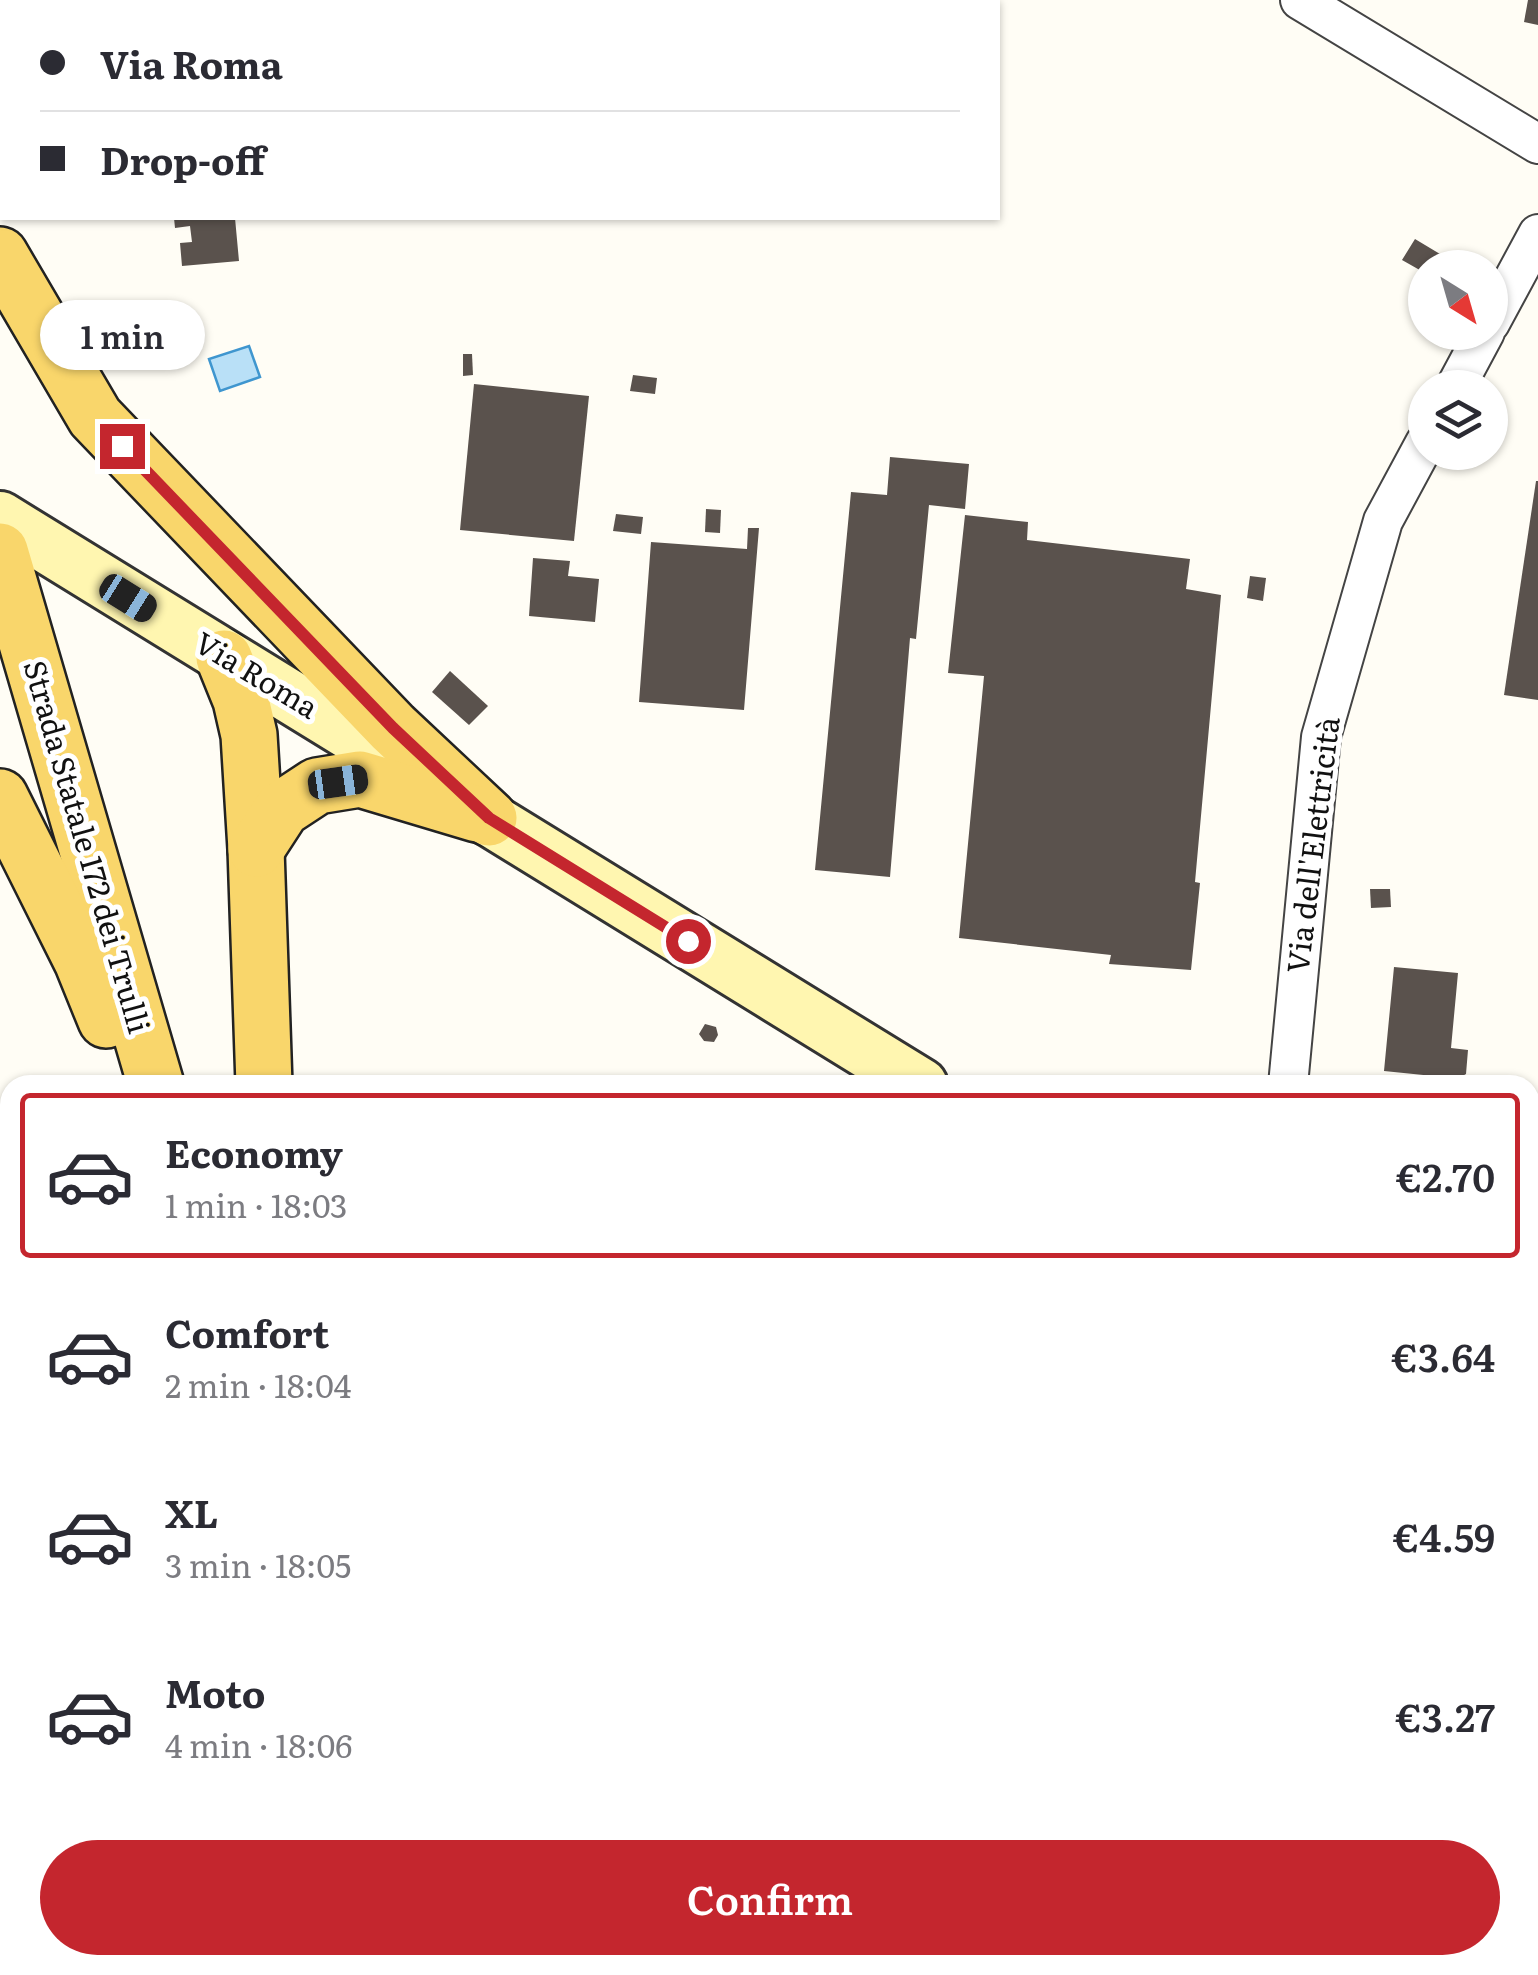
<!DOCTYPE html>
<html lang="en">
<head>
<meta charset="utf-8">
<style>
  body { margin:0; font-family:Literata,serif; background:#f7f7f7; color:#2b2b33; height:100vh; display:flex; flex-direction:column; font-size:38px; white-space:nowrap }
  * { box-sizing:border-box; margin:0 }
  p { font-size:32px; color:#7c7c81 }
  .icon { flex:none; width:55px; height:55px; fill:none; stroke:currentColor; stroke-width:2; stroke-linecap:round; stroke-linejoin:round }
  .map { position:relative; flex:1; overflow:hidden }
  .sheet { position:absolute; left:0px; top:1075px; width:1540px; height:900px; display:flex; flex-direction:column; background:#fff; border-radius:30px 30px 0 0; box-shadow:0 2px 8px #0004 }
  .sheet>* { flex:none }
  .guide { position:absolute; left:0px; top:0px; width:1000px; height:220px; box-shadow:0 2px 8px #0004; display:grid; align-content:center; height:220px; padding:0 40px; background:#fff }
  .needle { width:65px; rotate:143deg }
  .fabs { position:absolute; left:1408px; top:250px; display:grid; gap:20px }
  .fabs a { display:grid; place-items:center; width:100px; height:100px; border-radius:50%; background:#fff; box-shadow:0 2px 8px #0004; font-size:50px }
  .end { position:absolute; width:45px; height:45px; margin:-22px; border:12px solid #c4262e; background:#fff; box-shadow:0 0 0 5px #fff }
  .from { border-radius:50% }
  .bubble { position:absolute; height:70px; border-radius:35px; background:#fff; box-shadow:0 2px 8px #0004; font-size:32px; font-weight:600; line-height:70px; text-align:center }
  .car { position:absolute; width:30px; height:60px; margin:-30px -15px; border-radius:12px; box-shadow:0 0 8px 2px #0007; background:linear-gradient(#222 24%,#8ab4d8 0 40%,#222 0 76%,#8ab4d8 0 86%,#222 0) }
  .guide b { display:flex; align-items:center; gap:35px; height:95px; font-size:38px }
  .guide b+b { border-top:2px solid #e1e1e2 }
  .guide i { width:25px; height:25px; background:#2b2b33 }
  ul { padding:18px 0 0; list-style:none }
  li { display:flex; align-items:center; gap:30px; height:165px; margin:0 20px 15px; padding:0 20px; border:5px solid transparent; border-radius:10px }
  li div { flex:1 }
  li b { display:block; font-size:38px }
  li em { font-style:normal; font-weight:600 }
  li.selected { border-color:#c4262e }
  li>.icon { width:90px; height:90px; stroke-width:1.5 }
  .cta { display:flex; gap:20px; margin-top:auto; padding:20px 40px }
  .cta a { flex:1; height:115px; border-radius:60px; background:#c4262e; color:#fff; font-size:40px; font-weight:600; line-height:115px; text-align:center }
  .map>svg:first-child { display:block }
</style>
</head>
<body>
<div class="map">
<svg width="1538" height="1975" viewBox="0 0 1538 1975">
  <rect width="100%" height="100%" fill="#fffdf5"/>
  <polygon fill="#b9e0f7" stroke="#3f96cf" stroke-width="2.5" points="249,346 260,377 220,391 209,359"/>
  <g fill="#5a524d">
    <polygon points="1528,0 1538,0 1538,25 1524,22"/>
    <polygon points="174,218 235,218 239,261 182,266 180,243 192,242 190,226 175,228"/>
    <polygon points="1415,239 1440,254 1433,268 1425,268 1425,273 1402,260"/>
    <polygon points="463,354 472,354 473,375 463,376"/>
    <polygon points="633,375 657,378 655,394 630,391"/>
    <polygon points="474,384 589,396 574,541 460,530"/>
    <polygon points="890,457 969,464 965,509 929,505 916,639 910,638 890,877 815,870 851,492 887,495"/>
    <polygon points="1536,481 1538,481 1538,700 1504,695"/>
    <polygon points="706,509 721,510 720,533 705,532"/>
    <polygon points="616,514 643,517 641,534 613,531"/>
    <polygon points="965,515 1028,522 1027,540 1190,559 1186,589 1221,595 1195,882 1200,883 1191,970 1109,964 1111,955 959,938 984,676 948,673"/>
    <polygon points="748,528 759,528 744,710 639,702 651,542 747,549"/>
    <polygon points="533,558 570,561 568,576 599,579 595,622 529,616"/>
    <polygon points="1250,576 1266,578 1263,601 1247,598"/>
    <polygon points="450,671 488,706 469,725 432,692"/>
    <polygon points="1370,889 1390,889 1391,907 1371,908"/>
    <polygon points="1394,967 1458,973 1451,1048 1468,1050 1466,1074 1459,1078 1458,1085 1449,1085 1443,1077 1384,1071"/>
    <polygon points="705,1024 716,1027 718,1035 714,1042 704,1041 699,1034"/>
    <polygon points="1530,1105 1538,1105 1538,1309 1530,1308"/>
    <polygon points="0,1319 10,1333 10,1394 0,1400"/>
  </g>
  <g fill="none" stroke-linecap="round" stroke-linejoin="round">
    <g stroke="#444" stroke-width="42">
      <g id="street">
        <polyline points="1300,0 1538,144"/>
        <polyline points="1490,323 1538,234"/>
        <polyline points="1455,388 1485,332"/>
        <polyline points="1288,1085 1321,737 1383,521 1425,443"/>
        <polyline points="0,1677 10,1688"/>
      </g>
    </g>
    <g stroke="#333" stroke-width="58">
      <g id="secondary">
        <path d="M0,518C306,709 615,895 921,1085"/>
        <polyline points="1530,1458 1538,1463"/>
      </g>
    </g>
    <g stroke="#222" stroke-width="60">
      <g id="primary">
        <polyline points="0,255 95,417 393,728 489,818"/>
        <polyline points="0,551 156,1085"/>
        <polyline points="224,658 241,700 249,735 256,849 264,1085"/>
        <polyline points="0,797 82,961 106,1020"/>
        <polyline points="256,849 282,809 317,786 360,779 477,814"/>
        <polyline points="410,1965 413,1975"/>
      </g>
    </g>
    <g stroke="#222" stroke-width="60">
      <polyline id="highway" points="352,1975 352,1965"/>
    </g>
    <polyline stroke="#333" stroke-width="6" stroke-dasharray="10 5" stroke-linecap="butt" points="986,1975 988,1965"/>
    <use href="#street" stroke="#fff" stroke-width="38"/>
    <use href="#secondary" stroke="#fff6b0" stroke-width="52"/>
    <use href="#primary" stroke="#f9d66b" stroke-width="55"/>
    <use href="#highway" stroke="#f5a25d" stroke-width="55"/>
  </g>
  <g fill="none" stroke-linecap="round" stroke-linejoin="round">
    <polyline stroke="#c4262e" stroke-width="12" points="122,446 393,728 489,818 688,941"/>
  </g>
  <g text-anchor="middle" stroke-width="10" stroke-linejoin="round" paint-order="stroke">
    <g font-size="30" fill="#111" stroke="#fff">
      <text transform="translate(256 676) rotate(31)" y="10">Via Roma</text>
      <text transform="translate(1314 845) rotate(-83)" y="10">Via dell'Elettricità</text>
      <text transform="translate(86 847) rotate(74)" y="10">Strada Statale 172 dei Trulli</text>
    </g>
  </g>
</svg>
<div class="fabs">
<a><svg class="needle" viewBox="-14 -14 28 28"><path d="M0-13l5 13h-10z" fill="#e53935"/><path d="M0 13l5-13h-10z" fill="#7c7c81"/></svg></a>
<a><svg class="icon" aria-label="layers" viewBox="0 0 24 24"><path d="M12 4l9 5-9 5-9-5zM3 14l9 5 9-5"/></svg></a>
</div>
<i class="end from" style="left:688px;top:941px"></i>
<i class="end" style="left:122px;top:446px"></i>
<div class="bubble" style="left:40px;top:300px;width:165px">1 min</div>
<i class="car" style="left:128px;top:598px;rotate:122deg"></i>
<i class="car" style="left:338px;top:782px;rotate:82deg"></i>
<div class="guide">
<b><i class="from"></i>Via Roma</b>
<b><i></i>Drop-off</b>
</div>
<section class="sheet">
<ul>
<li class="selected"><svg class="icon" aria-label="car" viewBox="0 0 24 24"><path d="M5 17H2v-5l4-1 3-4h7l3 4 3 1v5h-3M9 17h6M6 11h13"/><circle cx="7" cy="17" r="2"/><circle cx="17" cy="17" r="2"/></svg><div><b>Economy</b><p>1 min · 18:03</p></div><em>€2.70</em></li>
<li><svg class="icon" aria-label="car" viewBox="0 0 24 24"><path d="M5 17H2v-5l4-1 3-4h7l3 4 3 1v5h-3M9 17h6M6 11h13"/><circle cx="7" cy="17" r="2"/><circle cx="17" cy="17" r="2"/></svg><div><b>Comfort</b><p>2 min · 18:04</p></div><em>€3.64</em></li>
<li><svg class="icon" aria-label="car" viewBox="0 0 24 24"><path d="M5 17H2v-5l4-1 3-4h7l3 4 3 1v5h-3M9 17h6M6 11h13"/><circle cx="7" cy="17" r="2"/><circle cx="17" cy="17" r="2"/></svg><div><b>XL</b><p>3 min · 18:05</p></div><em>€4.59</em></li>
<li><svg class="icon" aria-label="car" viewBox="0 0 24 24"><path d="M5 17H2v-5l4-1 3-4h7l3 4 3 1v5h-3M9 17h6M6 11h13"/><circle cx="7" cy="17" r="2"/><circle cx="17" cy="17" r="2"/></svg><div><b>Moto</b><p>4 min · 18:06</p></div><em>€3.27</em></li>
</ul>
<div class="cta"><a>Confirm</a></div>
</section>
</div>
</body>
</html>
